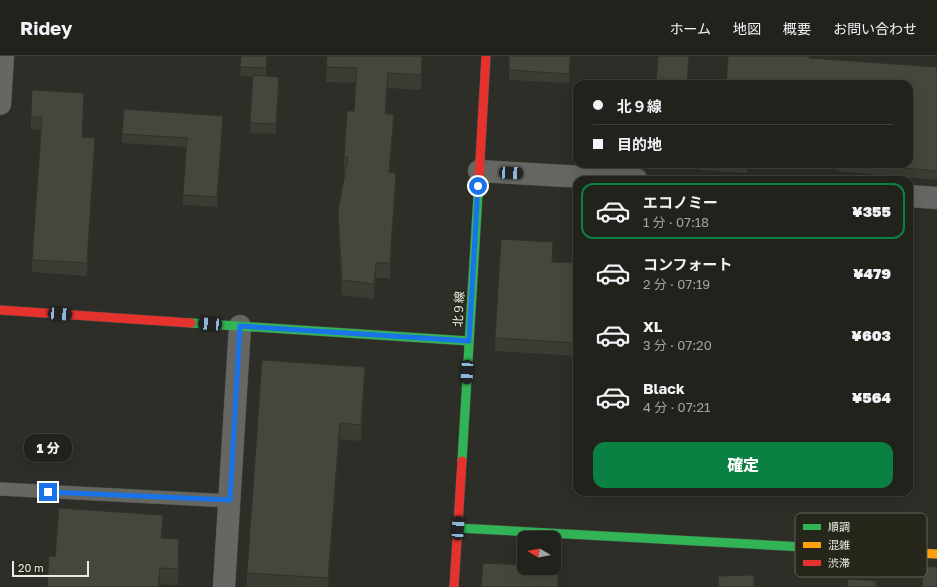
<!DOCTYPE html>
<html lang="ja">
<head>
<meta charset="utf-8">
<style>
  body { margin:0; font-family:"Golos Text","Noto Sans JP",sans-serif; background:#2a2a26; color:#f1f3f6; height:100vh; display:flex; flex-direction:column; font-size:15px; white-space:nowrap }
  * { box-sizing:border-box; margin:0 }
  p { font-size:13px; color:#a2a4a4 }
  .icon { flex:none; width:22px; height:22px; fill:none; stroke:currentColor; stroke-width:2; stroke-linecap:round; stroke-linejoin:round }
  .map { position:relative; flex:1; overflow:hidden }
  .drawer { position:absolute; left:573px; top:120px; width:340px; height:320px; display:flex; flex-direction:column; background:#22221d; border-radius:12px; box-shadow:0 4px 16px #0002,0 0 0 1px #3f3f3b }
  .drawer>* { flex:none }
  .top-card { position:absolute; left:573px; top:24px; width:340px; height:88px; border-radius:12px; box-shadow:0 4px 16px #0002,0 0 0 1px #3f3f3b; display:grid; align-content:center; height:88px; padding:0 20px; background:#22221d }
  .needle { width:26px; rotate:279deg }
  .controls { position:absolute; left:517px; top:475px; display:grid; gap:8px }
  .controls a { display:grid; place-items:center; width:44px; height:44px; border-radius:8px; background:#22221d; box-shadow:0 4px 16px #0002,0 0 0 1px #3f3f3b; font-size:20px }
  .scale { position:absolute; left:12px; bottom:10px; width:77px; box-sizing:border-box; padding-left:4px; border:2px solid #eaebe2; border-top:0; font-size:11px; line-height:14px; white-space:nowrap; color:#eaebe2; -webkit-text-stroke:3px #26271a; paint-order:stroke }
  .end { position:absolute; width:18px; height:18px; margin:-9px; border:5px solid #1a73e8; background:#fff; box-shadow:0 0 0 2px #fff }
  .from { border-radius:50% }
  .bubble { position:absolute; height:28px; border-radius:12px; background:#22221d; box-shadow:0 4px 16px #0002,0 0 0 1px #3f3f3b; font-size:13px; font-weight:800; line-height:28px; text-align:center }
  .car { position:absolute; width:12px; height:24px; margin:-12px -6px; border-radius:5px; box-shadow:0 0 3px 1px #0007; background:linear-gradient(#222 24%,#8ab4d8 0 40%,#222 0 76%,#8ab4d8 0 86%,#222 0) }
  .top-card b { display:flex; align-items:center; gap:14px; height:38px; font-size:15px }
  .top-card b+b { border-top:1px solid #3f3f3b }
  .top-card i { width:10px; height:10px; background:#f1f3f6 }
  ul { padding:7px 0 0; list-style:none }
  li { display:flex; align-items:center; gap:12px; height:56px; margin:0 8px 6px; padding:0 12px; border:2px solid transparent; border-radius:12px }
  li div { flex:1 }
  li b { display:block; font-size:15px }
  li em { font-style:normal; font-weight:800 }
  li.selected { border-color:#0b8043 }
  li>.icon { width:36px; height:36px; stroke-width:1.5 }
  .primary-button { display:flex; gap:8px; margin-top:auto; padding:8px 20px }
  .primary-button a { flex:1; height:46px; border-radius:12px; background:#0b8043; color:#fff; font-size:16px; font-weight:800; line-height:46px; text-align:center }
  header { display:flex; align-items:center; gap:24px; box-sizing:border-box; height:56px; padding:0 20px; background:#22221d; border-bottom:1px solid #3f3f3b }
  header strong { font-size:19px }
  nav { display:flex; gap:22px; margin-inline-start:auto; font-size:14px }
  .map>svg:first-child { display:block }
</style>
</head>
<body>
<header>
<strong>Ridey</strong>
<nav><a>ホーム</a><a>地図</a><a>概要</a><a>お問い合わせ</a></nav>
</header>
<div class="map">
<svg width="937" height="531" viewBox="0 0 937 531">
  <rect width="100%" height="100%" fill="#2d2e27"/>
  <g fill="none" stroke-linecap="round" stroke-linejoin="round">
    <g stroke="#484942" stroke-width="14">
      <polyline id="lane" points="0,433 230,445"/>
    </g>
    <g stroke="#484942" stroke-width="23">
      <g id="street">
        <polyline points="0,48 3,0"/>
        <polyline points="479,115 637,124"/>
        <polyline points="909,140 937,142"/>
        <polyline points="224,531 240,270"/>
      </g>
    </g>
    <g stroke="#484942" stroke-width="10">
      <g id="fast">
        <polyline points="191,267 469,285"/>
        <polyline points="462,405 479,122"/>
        <polyline points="458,472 822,492"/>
      </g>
    </g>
    <g stroke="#484942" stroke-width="10">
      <polyline id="slow" points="822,492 937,498"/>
    </g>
    <g stroke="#484942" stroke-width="10">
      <g id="jam">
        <polyline points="479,122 486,0"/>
        <polyline points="0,254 191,267"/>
        <polyline points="454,531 462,405"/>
      </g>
    </g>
    <use href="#lane" stroke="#666762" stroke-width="13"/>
    <use href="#street" stroke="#666762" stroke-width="22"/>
    <use href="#fast" stroke="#30b455" stroke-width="9"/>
    <use href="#slow" stroke="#ff9f0a" stroke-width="9"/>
    <use href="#jam" stroke="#e5322d" stroke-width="9"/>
  </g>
  <g fill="#3b3d34">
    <polygon points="241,0 268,0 266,20 279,30 276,78 250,77 250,67 253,21 240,20"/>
    <polygon points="327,0 423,0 421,34 388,32 386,58 394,73 390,116 396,131 390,222 376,222 374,243 342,239 338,170 338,155 345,116 344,116 344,101 354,55 356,27 326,26"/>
    <polygon points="509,0 571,0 569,27 509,24"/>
    <polygon points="728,0 809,0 809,2 937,11 937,124 837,115 837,108 909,108"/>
    <polygon points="84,50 82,82 95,95 87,220 32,216 32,204 41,74 31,73 31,61"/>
    <polygon points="223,69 217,151 183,149 183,139 186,91 122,87 122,78"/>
    <polygon points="673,108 747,108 747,117 699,114 699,111 673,110"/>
    <polygon points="553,200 553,206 577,207 577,300 495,295 495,282"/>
    <polygon points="262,304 365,328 361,385 340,383 329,531 247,531 247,517"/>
    <polygon points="163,475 163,482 179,499 178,529 160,528 159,531 47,531"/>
  </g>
  <g fill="#30322a">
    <polygon points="267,0 268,0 266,22 266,12"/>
    <polygon points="422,0 423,0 421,34 421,19"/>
    <polygon points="570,0 571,0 569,27 569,18"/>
    <polygon points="388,17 388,32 385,72 385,58"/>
    <polygon points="279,21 279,30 276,78 276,68"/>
    <polygon points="84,37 84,50 82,94 82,81"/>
    <polygon points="394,58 394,73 389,131 389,116"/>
    <polygon points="223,60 223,69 217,151 217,141"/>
    <polygon points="95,82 95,95 87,220 87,207"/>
    <polygon points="396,117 396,131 390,222 390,207"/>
    <polygon points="376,207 376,222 374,243 374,228"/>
    <polygon points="365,311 365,328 361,385 361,369"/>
    <polygon points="340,367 340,383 329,531 328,531 328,522"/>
    <polygon points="163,459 163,475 161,498 161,482"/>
    <polygon points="179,483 179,499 178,529 178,513"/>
    <polygon points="160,512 159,531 158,531"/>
  </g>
  <g fill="#45473c" stroke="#30322a">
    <polygon points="241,0 267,0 266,12 240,11"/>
    <polygon points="327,0 422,0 421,19 388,17 385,58 394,58 389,116 396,117 390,207 376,207 374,228 342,224 338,155 348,101 344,101 347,55 354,55 357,12 326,11"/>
    <polygon points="509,0 570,0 569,18 509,14"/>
    <polygon points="658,0 689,0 687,28 656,28"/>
    <polygon points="728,0 809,0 809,2 937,11 937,115 859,108 909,108 909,28 726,28"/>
    <polygon points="253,19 279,21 276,68 250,67"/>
    <polygon points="32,34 84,37 82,81 95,82 87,207 32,204 42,61 31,61"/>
    <polygon points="124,53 223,60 217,141 183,139 187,82 122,78"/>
    <polygon points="501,183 553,186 552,206 577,207 577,287 495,282"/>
    <polygon points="262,304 365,311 361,369 340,367 328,522 247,517"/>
    <polygon points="59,452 163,459 161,482 179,483 178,513 160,512 158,531 47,531 49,500 55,501"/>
    <polygon points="483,507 524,509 524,512 558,511 558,531 481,531"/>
    <polygon points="924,510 937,511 937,531 922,531"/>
    <polygon points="754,519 754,531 719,531 718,520"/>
    <polygon points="848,523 876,525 876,531 847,531"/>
  </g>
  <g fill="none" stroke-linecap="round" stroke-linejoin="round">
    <polyline stroke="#1a73e8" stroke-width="5" points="48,436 230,444 240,270 469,285 478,130"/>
  </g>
  <g text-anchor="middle" stroke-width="3" stroke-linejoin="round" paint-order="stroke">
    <g font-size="12" fill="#eaebe2" stroke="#26271a">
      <text transform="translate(459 253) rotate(-87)" y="4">北９線</text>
    </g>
  </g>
  <rect x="795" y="457" width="132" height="64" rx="6" fill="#26271a" stroke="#616256" stroke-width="1"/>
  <rect x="803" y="468" width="18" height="6" fill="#30b455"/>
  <rect x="803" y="486" width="18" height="6" fill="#ff9f0a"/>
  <rect x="803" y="504" width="18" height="6" fill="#e5322d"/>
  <g font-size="11" fill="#eaebe2">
    <text x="828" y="475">順調</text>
    <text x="828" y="493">混雑</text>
    <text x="828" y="511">渋滞</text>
  </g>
</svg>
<div class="controls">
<a><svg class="needle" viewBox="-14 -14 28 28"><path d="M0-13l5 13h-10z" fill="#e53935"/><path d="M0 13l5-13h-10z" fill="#a2a4a4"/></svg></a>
</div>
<div class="scale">20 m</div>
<i class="end from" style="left:478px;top:130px"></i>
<i class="end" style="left:48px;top:436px"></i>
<div class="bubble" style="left:24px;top:378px;width:48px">1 分</div>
<i class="car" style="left:511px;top:117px;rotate:93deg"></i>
<i class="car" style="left:60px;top:258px;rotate:94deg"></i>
<i class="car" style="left:210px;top:268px;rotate:274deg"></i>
<i class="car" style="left:467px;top:316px;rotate:183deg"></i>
<i class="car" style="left:458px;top:472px;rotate:3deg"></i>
<div class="top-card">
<b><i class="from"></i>北９線</b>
<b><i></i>目的地</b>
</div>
<section class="drawer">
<ul>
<li class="selected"><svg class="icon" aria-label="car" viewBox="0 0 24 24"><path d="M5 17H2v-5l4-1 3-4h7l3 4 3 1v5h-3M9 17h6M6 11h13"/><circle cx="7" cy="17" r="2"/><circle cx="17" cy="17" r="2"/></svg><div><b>エコノミー</b><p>1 分 · 07:18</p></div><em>¥355</em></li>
<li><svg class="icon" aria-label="car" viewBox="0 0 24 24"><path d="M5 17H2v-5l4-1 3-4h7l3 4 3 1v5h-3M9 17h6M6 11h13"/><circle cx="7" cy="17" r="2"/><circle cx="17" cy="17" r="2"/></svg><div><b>コンフォート</b><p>2 分 · 07:19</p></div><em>¥479</em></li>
<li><svg class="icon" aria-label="car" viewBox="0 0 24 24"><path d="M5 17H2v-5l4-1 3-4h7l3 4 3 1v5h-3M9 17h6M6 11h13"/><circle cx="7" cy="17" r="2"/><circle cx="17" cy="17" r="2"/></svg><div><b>XL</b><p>3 分 · 07:20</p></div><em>¥603</em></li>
<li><svg class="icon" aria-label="car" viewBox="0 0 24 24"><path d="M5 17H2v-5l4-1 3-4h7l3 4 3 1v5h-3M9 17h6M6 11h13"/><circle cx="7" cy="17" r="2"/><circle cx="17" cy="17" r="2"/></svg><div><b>Black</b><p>4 分 · 07:21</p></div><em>¥564</em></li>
</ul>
<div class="primary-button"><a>確定</a></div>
</section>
</div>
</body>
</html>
